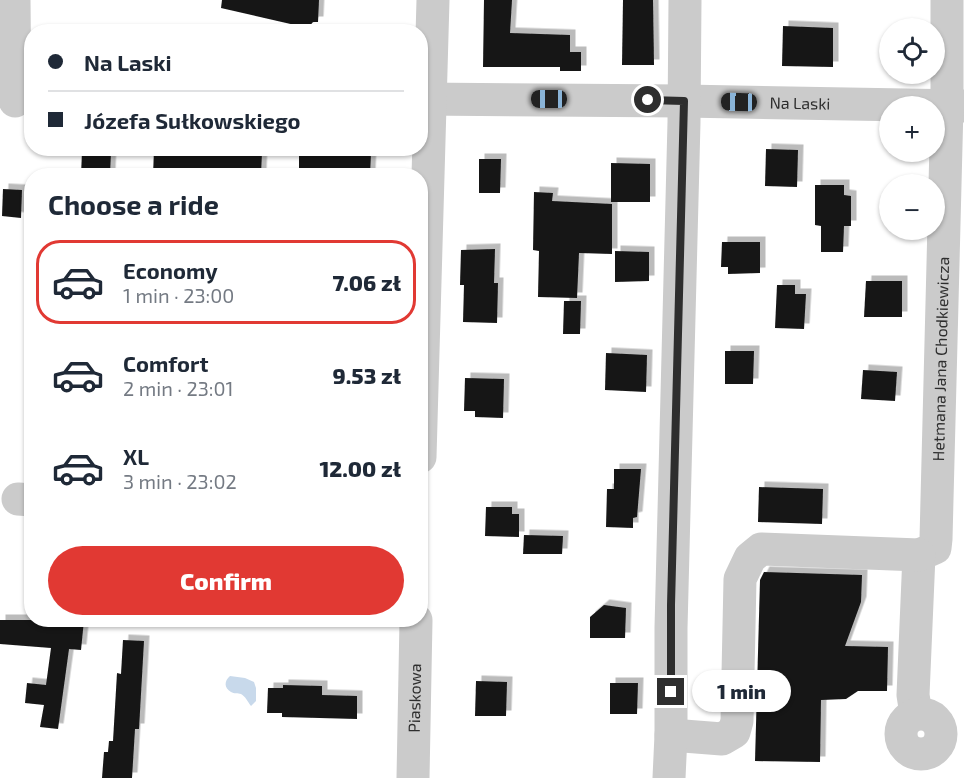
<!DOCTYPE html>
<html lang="en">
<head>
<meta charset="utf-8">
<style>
  body { margin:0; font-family:"Exo 2",sans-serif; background:#f6f6f7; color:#1f2937; height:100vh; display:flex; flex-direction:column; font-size:22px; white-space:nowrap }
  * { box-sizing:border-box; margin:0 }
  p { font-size:20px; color:#747a83 }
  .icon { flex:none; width:33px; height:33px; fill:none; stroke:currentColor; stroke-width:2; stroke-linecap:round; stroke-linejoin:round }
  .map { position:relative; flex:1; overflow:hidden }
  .side { position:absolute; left:24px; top:168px; width:404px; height:459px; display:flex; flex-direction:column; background:#fff; border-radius:24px; box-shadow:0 2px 4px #0004 }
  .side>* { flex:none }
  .banner { position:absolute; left:24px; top:24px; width:404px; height:132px; border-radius:24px; box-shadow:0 2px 4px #0004; display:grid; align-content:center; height:132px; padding:0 24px; background:#fff }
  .controls { position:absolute; left:879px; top:18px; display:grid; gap:12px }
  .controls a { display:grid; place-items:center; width:66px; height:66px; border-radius:50%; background:#fff; box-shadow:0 2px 4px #0004; font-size:30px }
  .end { position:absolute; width:27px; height:27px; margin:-14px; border:8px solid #2e2e2e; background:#fff; box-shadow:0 0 0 3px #fff }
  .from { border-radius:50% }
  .bubble { position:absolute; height:42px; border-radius:21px; background:#fff; box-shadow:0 2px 4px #0004; font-size:20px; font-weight:800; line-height:42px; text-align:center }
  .car { position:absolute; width:18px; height:36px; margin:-18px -9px; border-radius:8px; box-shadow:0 0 4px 2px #0007; background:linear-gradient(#222 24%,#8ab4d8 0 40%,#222 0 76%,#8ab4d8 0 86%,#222 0) }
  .banner b { display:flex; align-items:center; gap:21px; height:57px; font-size:22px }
  .banner b+b { border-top:2px solid #e0e1e3 }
  .banner i { width:15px; height:15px; background:#1f2937 }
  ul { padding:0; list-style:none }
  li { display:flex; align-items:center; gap:18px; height:84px; margin:0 12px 9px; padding:0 12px; border:3px solid transparent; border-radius:24px }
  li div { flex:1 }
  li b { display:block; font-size:22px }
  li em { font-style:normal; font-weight:800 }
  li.current { border-color:#e13933 }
  li>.icon { width:54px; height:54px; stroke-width:1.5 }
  h2 { padding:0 24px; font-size:27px; line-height:72px }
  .cta { display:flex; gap:12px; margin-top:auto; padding:12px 24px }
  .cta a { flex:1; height:69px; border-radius:36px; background:#e13933; color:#fff; font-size:24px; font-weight:800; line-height:69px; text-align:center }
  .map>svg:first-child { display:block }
</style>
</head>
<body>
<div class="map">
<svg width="964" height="778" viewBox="0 0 964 778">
  <defs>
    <filter id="shadow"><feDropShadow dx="5.5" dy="-5.5" stdDeviation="0" flood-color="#0004"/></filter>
  </defs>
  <rect width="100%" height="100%" fill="#fff"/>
  <path fill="#c8d9eb" d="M230,676L245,678L254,682L256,688V701L251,706C248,702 245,696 241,694C238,693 234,694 231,692C224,688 224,681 230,676Z"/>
  <g fill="#151515" filter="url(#shadow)">
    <polygon points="222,0 319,0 318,22 313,22 308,28 221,8"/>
    <polygon points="484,0 512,0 510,33 570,35 570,52 581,52 581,71 560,71 560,67 483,67"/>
    <polygon points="623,0 653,0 654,65 622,65"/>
    <polygon points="783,26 833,28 833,67 782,66"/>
    <polygon points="154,149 262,151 261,176 153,176"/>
    <polygon points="766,149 798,150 797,187 765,186"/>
    <polygon points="82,151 111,151 110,176 81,176"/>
    <polygon points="336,153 371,153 370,176 299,176 299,154 336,155"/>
    <polygon points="479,159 501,159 500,193 479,193"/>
    <polygon points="611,163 650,164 650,202 611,202"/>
    <polygon points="815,185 844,185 844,195 851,196 851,226 844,226 843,252 821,252 821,226 815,225"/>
    <polygon points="3,189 22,190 21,218 2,216"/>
    <polygon points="534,192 553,193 552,201 612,204 612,254 579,253 577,298 538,297 539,251 533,250"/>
    <polygon points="722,242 760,242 760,273 728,274 728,267 721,267"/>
    <polygon points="495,249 494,283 498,283 497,323 463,322 464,285 460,285 461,250"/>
    <polygon points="615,251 649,252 649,281 615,282"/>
    <polygon points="866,281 902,281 902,317 864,317"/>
    <polygon points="777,285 795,285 795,294 806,294 804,329 775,328"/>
    <polygon points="564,301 581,301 580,334 563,334"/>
    <polygon points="725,351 754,351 753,384 725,384"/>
    <polygon points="606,353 647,355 646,392 605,390"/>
    <polygon points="863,370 897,372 895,401 861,399"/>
    <polygon points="465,378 504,379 503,418 475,417 475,411 464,411"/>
    <polygon points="614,469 641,469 637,517 633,518 633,528 606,527 607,489 614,489"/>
    <polygon points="759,487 823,489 822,524 758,522"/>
    <polygon points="486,507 512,507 512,514 519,514 519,537 485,536"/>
    <polygon points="524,535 563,536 562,554 523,554"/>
    <polygon points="764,572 862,575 861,602 845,646 888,647 887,691 858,691 846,699 821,700 820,762 755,761 760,580"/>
    <polygon points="604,605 626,608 625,638 590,638 590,617"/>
    <polygon points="0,620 84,620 81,650 69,649 58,729 40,727 44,705 25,703 27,683 46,685 51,648 0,644"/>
    <polygon points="123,640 144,641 139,729 135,729 132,778 102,778 104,752 108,752 109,741 113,741 117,673 121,674"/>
    <polygon points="476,681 507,682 506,716 475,716"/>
    <polygon points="610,683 638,683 637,714 610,714"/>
    <polygon points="283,685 322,686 322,695 357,696 357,719 282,717 282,713 267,713 268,688 283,688"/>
  </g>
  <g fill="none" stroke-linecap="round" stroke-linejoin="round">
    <g stroke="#cbcbcb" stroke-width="33">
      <polyline points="14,0 15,101"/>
      <path id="s1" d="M420,99L684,101L964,106"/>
      <polyline points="420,457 433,0"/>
      <polyline points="18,499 32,500"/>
      <path id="s2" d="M916,714L913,695L919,555L935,548L936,539L947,106V0"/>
      <circle cx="921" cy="734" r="20"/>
      <polyline points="671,735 722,739 734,732 737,721 740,579 750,558 761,549 919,555"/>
      <path id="s3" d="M413,778L416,620"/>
      <polyline points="669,778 671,735 671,628 684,122 685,0"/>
    </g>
  </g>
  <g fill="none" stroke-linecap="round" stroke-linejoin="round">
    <polyline stroke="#2e2e2e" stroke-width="8" points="648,100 684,101 671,605 671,692"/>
  </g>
  <g text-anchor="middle" stroke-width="6" stroke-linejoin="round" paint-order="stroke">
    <g font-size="16" fill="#2e2e2e" stroke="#fff">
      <text dy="6" stroke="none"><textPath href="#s1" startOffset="380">Na Laski</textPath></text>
      <text dy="6" stroke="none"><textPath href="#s2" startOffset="366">Hetmana Jana Chodkiewicza</textPath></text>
      <text dy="6" stroke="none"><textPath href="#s3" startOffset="80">Piaskowa</textPath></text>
    </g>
  </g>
</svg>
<div class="controls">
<a><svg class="icon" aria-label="locate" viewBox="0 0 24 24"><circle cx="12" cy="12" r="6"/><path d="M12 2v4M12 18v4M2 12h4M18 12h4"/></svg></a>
<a>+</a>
<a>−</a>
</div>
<i class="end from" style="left:648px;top:100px"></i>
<i class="end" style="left:671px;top:692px"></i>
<div class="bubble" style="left:692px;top:670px;width:99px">1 min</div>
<i class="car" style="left:549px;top:99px;rotate:270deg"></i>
<i class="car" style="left:739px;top:102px;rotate:271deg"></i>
<div class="banner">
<b><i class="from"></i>Na Laski</b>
<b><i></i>Józefa Sułkowskiego</b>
</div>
<section class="side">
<h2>Choose a ride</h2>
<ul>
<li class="current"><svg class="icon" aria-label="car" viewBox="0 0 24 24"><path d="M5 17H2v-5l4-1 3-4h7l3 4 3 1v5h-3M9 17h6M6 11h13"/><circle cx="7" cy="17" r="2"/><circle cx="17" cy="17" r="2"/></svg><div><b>Economy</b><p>1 min · 23:00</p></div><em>7.06 zł</em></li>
<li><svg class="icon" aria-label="car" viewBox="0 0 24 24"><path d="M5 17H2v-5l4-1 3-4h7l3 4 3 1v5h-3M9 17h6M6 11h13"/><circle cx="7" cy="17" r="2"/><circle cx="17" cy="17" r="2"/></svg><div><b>Comfort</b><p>2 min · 23:01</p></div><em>9.53 zł</em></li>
<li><svg class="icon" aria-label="car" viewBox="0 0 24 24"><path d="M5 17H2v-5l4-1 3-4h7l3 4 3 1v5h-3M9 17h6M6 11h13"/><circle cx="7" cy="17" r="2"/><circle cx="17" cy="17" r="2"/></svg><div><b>XL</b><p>3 min · 23:02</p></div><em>12.00 zł</em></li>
</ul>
<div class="cta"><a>Confirm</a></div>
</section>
</div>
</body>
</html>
